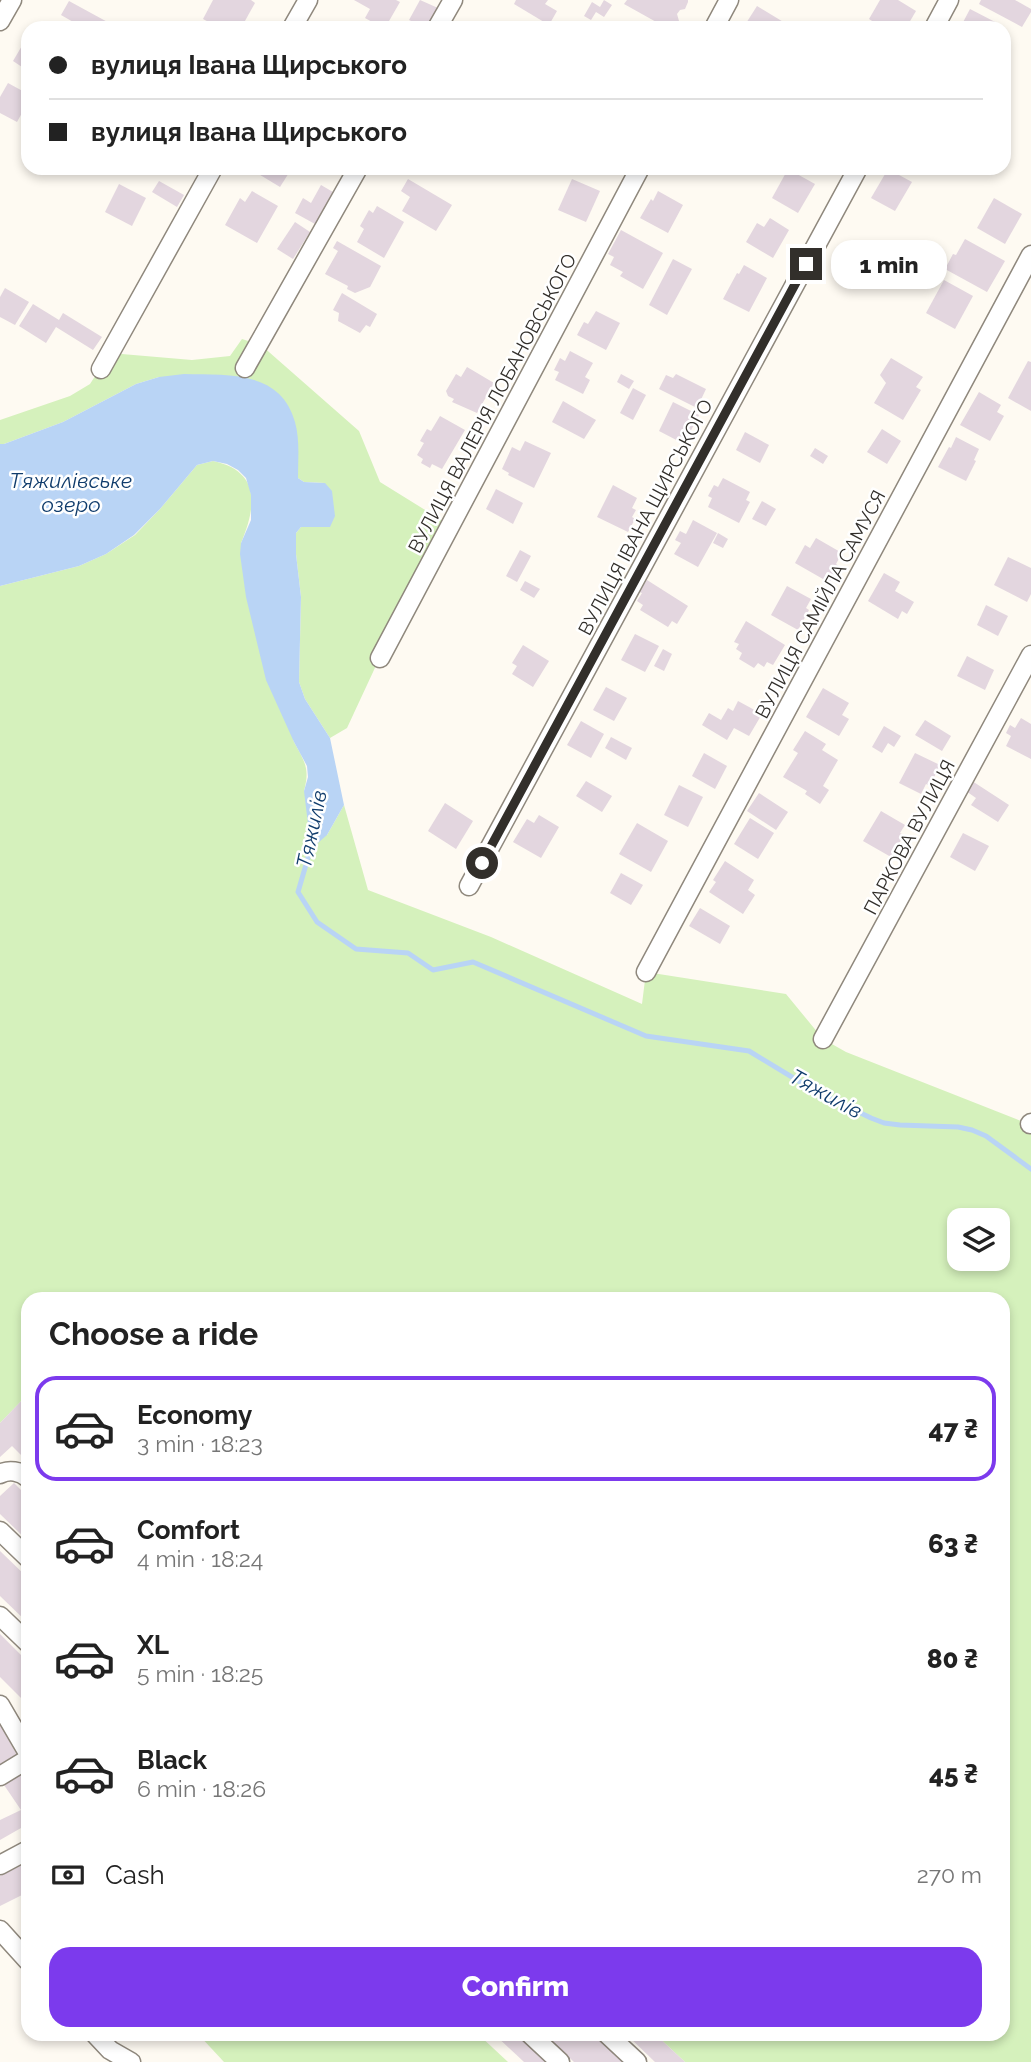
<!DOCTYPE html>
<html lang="en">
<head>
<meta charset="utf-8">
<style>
  body { margin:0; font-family:Raleway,sans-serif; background:#f6f6f6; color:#222; height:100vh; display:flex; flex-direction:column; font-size:26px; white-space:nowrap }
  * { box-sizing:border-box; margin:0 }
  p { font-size:23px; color:#767676 }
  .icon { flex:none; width:38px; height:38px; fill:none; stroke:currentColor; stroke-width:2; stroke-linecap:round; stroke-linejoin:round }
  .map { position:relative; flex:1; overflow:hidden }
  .drawer { position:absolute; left:21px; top:1292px; width:989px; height:749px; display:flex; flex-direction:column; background:#fff; border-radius:21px; box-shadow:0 4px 10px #0003 }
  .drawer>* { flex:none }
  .banner { position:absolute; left:21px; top:21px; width:990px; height:154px; border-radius:21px; box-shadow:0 4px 10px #0003; display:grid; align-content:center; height:154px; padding:0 28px; background:#fff }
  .fabs { position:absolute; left:947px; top:1208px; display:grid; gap:14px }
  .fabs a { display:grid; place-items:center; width:63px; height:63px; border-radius:14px; background:#fff; box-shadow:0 4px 10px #0003; font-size:35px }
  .end { position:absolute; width:32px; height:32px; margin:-16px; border:9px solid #322f2b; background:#fff; box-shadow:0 0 0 4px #fff }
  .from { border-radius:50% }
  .bubble { position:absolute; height:49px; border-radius:21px; background:#fff; box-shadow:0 4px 10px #0003; font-size:23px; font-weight:800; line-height:49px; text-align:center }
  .banner b { display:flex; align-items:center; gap:24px; height:66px; font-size:26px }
  .banner b+b { border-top:2px solid #e0e0e0 }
  .banner i { width:18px; height:18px; background:#222 }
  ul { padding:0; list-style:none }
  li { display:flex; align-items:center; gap:21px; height:105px; margin:0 14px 10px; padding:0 14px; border:4px solid transparent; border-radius:21px }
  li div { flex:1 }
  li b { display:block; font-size:26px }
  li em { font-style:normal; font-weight:800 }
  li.current { border-color:#7c3aed }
  li>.icon { width:63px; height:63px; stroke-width:1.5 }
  h2 { padding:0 28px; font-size:32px; line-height:84px }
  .pay { display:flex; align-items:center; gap:18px; height:77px; padding:0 28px; font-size:26px }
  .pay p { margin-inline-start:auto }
  .primary-button { display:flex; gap:14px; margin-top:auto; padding:14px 28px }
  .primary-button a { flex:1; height:80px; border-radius:21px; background:#7c3aed; color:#fff; font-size:28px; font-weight:800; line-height:80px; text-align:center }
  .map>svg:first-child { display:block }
</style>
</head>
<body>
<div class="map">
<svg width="1031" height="2062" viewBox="0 0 1031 2062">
  <rect width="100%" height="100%" fill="#fefaf2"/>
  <g fill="#d5f1bc" fill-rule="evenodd">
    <polygon points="242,339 261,345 359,431 380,482 451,526 380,657 347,728 330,738 305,699 299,682 301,597 296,554 296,533 301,527 325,483 304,482 298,478 298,446 159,377 136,384 63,422 4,444 0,444 0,420 70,396 90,384 110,353 192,360 230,356"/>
    <path d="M213,461C260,471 257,505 241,543L294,742C305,762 310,769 304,791L327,835L344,805L368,890L491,937L642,1004L646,972L786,994L823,1039L846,1052L1031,1125V2062H685L655,2034H1003V1298H28V1394L0,1423V586L79,566L106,554L135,535L160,509L197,465ZM959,1220H998V1258H959Z"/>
    <polygon points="198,2034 478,2034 508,2062 224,2062"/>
  </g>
  <path fill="#b9d4f5" d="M184,374C227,375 281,370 295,422C300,440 298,459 298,478L304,482L325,483L332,491L335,516L330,527H301L296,533V554L301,597L299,682L305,699L330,738L344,805L327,835L311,849L304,791L308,777L307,766L294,742L266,680L246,597L240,554L241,543L251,520V495L246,478L238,470L227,464L213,461L197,465L160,509L134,535L106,554L79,566L0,586V444H4L63,422L136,384L159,377Z"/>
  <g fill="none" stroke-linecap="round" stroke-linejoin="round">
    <polyline stroke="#b9d4f5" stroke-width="5" points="312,844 298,892 317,922 356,949 408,953 433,970 473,962 646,1036 749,1051 815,1091 871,1118 884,1123 900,1125 958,1127 972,1130 986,1136 1031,1169"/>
  </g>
  <g fill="#e3d6df">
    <polygon points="213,0 251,0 255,3 241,28 220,28 203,19"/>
    <polygon points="354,0 396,0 400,2 385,28 383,28 365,18 370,9"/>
    <polygon points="420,0 438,8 427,28 409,20"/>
    <polygon points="516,0 548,0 545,4 557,11 549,25 514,4"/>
    <polygon points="604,0 612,5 604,17 596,12 591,20 584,16 592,2 600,7"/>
    <polygon points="627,0 688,0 688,2 685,9 680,10 677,14 679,21 675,27 667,28 624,4"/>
    <polygon points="880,0 898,0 916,11 906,28 883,28 869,19"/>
    <polygon points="981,0 1015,0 1031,9 1031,12 1022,27 979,4"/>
    <polygon points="69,1 113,25 112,28 72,28 75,23 61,15"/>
    <polygon points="757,6 785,23 783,28 743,28"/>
    <polygon points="970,9 999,24 997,28 960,28"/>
    <polygon points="26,39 28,40 28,71 13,61"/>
    <polygon points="8,83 28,94 28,102 17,122 0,113 0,97"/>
    <polygon points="253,168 292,168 280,187 252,170"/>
    <polygon points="788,169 815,184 798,213 772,198"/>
    <polygon points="888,169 912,182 895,211 871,198"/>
    <polygon points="408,179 452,205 436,231 402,211 410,197 401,191"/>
    <polygon points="572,179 600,191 586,222 558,210"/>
    <polygon points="159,181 184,195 177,207 152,192"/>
    <polygon points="119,184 146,198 132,226 105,212"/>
    <polygon points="321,185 333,192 315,224 295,213 303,198 311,203"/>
    <polygon points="252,191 278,206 257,243 225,225 240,198 245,202"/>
    <polygon points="658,191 683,205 668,233 640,218 651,199 653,201"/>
    <polygon points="994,198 1022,214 1005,244 977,228"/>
    <polygon points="377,206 404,222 384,258 357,242 364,229 360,226 369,210 373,213"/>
    <polygon points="770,218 789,230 773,258 746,242 757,223 764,227"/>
    <polygon points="295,222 310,232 293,259 277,249"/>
    <polygon points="621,230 663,253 643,289 620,276 623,272 610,265 614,257 608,254"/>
    <polygon points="965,239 1005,261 987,292 945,269 953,254 956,255"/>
    <polygon points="337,241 381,266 370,287 355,293 347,289 348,286 325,274 338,251 333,248"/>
    <polygon points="673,259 692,269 667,315 649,305"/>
    <polygon points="744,265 767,278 749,312 723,299 737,273 739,274"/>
    <polygon points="944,280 973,296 955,329 926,313"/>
    <polygon points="5,288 29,302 15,325 0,317 0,297"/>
    <polygon points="342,293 377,314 370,327 366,325 360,333 338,321 339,313 333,310"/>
    <polygon points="33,304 59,320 63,313 102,337 93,350 56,327 46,343 19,326"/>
    <polygon points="596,311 620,323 606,350 577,335 584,322 588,324"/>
    <polygon points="570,351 593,363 585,377 590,380 583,394 555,380 559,372 554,370 560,358 565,361"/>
    <polygon points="891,358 923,377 916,387 921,390 903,420 874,403 886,383 880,375"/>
    <polygon points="1028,361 1031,362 1031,411 1008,398"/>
    <polygon points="467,367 494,383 477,413 452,402 454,399 448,396 446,391 456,374 461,377"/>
    <polygon points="621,374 634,381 629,389 617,382"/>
    <polygon points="676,374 706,389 697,408 659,389 666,375 673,378"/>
    <polygon points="633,388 646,395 633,420 620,413"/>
    <polygon points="979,392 1001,405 997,412 1004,416 990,441 960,425"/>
    <polygon points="563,401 596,420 584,439 552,422"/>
    <polygon points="673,402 699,415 684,444 659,431"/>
    <polygon points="440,416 465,430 442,469 432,464 430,468 421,463 423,459 417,455 424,443 420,441 427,429 431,431"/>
    <polygon points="882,429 901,441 887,464 867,452"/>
    <polygon points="745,432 769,445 760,463 736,450"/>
    <polygon points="956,437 979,449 974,460 976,461 966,481 938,467 949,447 951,448"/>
    <polygon points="525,441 551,453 534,488 508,475 509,473 502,469 512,447 520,451"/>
    <polygon points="815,448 828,456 823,464 810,456"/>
    <polygon points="723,478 750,492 746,500 750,502 739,523 708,507 712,498 708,496 714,485 718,487"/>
    <polygon points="613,485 637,498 632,508 636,510 632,517 635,519 628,532 597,517"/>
    <polygon points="496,489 523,503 513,524 486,509"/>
    <polygon points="762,501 776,509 766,526 752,519"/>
    <polygon points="693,520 717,533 698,567 674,554 681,543 675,540 680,531 686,534"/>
    <polygon points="718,533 728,539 723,548 713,543"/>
    <polygon points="816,538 842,553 836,564 840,567 830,583 795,563 805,545 810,548"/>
    <polygon points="520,550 531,556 517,582 506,576"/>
    <polygon points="1008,557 1031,568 1031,594 1027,602 994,585"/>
    <polygon points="884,573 900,582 895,591 914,602 907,614 902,611 898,619 868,601"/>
    <polygon points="647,580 688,606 677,624 672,621 668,627 640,610 643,605 637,601 642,593 639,592"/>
    <polygon points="525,581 540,589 534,598 520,590"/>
    <polygon points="787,586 811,599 806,608 809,610 798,630 771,615"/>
    <polygon points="986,605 1008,616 998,636 977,625"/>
    <polygon points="746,621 785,645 773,665 767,662 764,667 758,663 754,668 739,659 742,653 736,649 739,644 734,642"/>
    <polygon points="635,634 659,646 645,672 621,660"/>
    <polygon points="523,645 549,661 533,687 512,674 517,666 512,663"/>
    <polygon points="663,649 672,654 664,671 654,666"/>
    <polygon points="967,656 994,670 985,690 957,676"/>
    <polygon points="606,687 627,698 614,721 593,710"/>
    <polygon points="823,688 849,703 842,715 849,719 839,736 806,717"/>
    <polygon points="738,701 762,714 749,736 734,728 727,740 702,725 709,713 721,720 728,708 733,711"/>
    <polygon points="1021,718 1031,724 1031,759 1006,746 1011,736 1006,733 1010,725 1015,728"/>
    <polygon points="925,720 951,736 942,751 915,735"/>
    <polygon points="581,721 604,734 591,758 567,745"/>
    <polygon points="884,726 901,736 894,747 888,743 882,753 872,747"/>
    <polygon points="805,731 826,744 822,750 838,760 823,786 829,790 820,804 805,794 807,791 783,777 798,753 793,750"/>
    <polygon points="611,737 632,748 626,760 605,748"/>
    <polygon points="704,753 727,766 715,789 692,776"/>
    <polygon points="915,753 940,765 930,786 926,784 921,794 899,783"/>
    <polygon points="969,779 1009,805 998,822 971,805 976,798 963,789"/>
    <polygon points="586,781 612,796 602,812 576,796"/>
    <polygon points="679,785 703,797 688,827 664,815"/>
    <polygon points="759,793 788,812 776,830 747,811"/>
    <polygon points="445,803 473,821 456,849 428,831"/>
    <polygon points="881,811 905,825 900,833 904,835 891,857 863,841"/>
    <polygon points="539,815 559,827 541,858 513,842 527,819 534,823"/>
    <polygon points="750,818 774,833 758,859 734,844"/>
    <polygon points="637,823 668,841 651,872 619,854"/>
    <polygon points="963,833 989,846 975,871 950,857"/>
    <polygon points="725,861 754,880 748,890 755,895 743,914 709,892 716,882 713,880"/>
    <polygon points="621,873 643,885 631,905 610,893"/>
    <polygon points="700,908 730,926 720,944 689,926"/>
    <polygon points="28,1394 28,1462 12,1446 0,1457 0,1423"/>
    <polygon points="14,1483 28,1497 28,1541 0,1514 0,1496"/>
    <polygon points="0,1551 28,1578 28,1623 0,1596"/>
    <polygon points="0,1634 28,1662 28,1705 0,1677"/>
    <polygon points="0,1724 17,1755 0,1766"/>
    <polygon points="26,1772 28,1775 28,1824 0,1840 0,1820 21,1810 4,1785"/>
    <polygon points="28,1862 28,1892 0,1906 0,1876"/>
    <polygon points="494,2034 522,2034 551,2062 524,2062"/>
    <polygon points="544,2034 594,2034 624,2062 574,2062"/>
    <polygon points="626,2034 655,2034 685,2062 655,2062"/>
  </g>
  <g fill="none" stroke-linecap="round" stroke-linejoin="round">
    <g stroke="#8f887d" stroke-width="21">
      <g id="minor">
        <polyline points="0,21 12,0"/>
        <polyline points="292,28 308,0"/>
        <polyline points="437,28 453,0"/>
        <polyline points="714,28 729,0"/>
        <polyline points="934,28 949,0"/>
        <polyline points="245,368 358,168"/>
        <polyline points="101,369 213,168"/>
        <polyline points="380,658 640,168"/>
        <polyline points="469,886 858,168"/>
        <polyline points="646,972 1031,255"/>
        <polyline points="823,1039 1031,655"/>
        <polyline points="1030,1124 1031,1123"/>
        <path d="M0,1474C9,1469 20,1471 28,1478"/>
        <polyline points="0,1531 28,1558"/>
        <polyline points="0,1616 28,1643"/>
        <polyline points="0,1705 28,1753"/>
        <polyline points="0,1776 28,1759"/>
        <polyline points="0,1865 28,1850"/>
        <polyline points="0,1930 28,1961"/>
        <polyline points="95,2034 110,2050 131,2062"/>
        <polyline points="530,2034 560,2062"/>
        <polyline points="607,2034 637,2062"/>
      </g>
    </g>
    <use href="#minor" stroke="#fff" stroke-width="18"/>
  </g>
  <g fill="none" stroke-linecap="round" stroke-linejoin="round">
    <polyline stroke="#322f2b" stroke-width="9" points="482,863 806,264"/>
  </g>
  <g text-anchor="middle" stroke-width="5" stroke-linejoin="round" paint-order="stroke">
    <g font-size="19" fill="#322f2b" stroke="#fff">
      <text transform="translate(492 403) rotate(-62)" y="7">ВУЛИЦЯ ВАЛЕРІЯ ЛОБАНОВСЬКОГО</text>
      <text transform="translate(645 517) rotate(-62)" y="7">ВУЛИЦЯ ІВАНА ЩИРСЬКОГО</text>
      <text transform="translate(820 604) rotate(-62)" y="7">ВУЛИЦЯ САМІЙЛА САМУСЯ</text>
      <text transform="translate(909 837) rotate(-62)" y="7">ПАРКОВА ВУЛИЦЯ</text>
    </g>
    <g font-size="21" font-style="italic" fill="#103c6c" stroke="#fff">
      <text x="71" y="488">Тяжилівське<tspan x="71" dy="24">озеро</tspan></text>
      <text transform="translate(312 829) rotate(-78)" y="7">Тяжилів</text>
      <text transform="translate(826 1094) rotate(29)" y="7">Тяжилів</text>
    </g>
  </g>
</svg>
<div class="fabs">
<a><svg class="icon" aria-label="layers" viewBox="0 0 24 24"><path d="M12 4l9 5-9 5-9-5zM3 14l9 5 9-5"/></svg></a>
</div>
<i class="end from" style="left:482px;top:863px"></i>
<i class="end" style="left:806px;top:264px"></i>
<div class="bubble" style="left:831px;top:240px;width:116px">1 min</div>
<div class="banner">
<b><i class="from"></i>вулиця Івана Щирського</b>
<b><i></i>вулиця Івана Щирського</b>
</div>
<section class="drawer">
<h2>Choose a ride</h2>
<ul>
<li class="current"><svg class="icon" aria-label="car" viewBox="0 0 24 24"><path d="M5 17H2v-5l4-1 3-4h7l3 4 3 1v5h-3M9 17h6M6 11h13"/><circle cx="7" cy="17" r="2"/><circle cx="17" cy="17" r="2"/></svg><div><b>Economy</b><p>3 min · 18:23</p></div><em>47 ₴</em></li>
<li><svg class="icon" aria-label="car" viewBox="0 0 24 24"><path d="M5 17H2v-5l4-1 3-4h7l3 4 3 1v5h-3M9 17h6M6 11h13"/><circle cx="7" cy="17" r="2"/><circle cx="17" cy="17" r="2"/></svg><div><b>Comfort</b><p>4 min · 18:24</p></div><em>63 ₴</em></li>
<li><svg class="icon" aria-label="car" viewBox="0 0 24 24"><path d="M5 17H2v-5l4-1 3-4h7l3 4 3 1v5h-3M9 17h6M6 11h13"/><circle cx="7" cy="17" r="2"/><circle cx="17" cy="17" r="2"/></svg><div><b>XL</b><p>5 min · 18:25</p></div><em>80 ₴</em></li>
<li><svg class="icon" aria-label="car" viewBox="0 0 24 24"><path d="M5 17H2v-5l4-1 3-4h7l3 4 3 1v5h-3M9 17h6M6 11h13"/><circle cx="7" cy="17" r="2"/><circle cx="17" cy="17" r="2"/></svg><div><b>Black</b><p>6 min · 18:26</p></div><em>45 ₴</em></li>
</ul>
<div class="pay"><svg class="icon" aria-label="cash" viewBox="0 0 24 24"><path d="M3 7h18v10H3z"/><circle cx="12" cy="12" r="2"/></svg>Cash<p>270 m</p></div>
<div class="primary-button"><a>Confirm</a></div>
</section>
</div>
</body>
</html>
